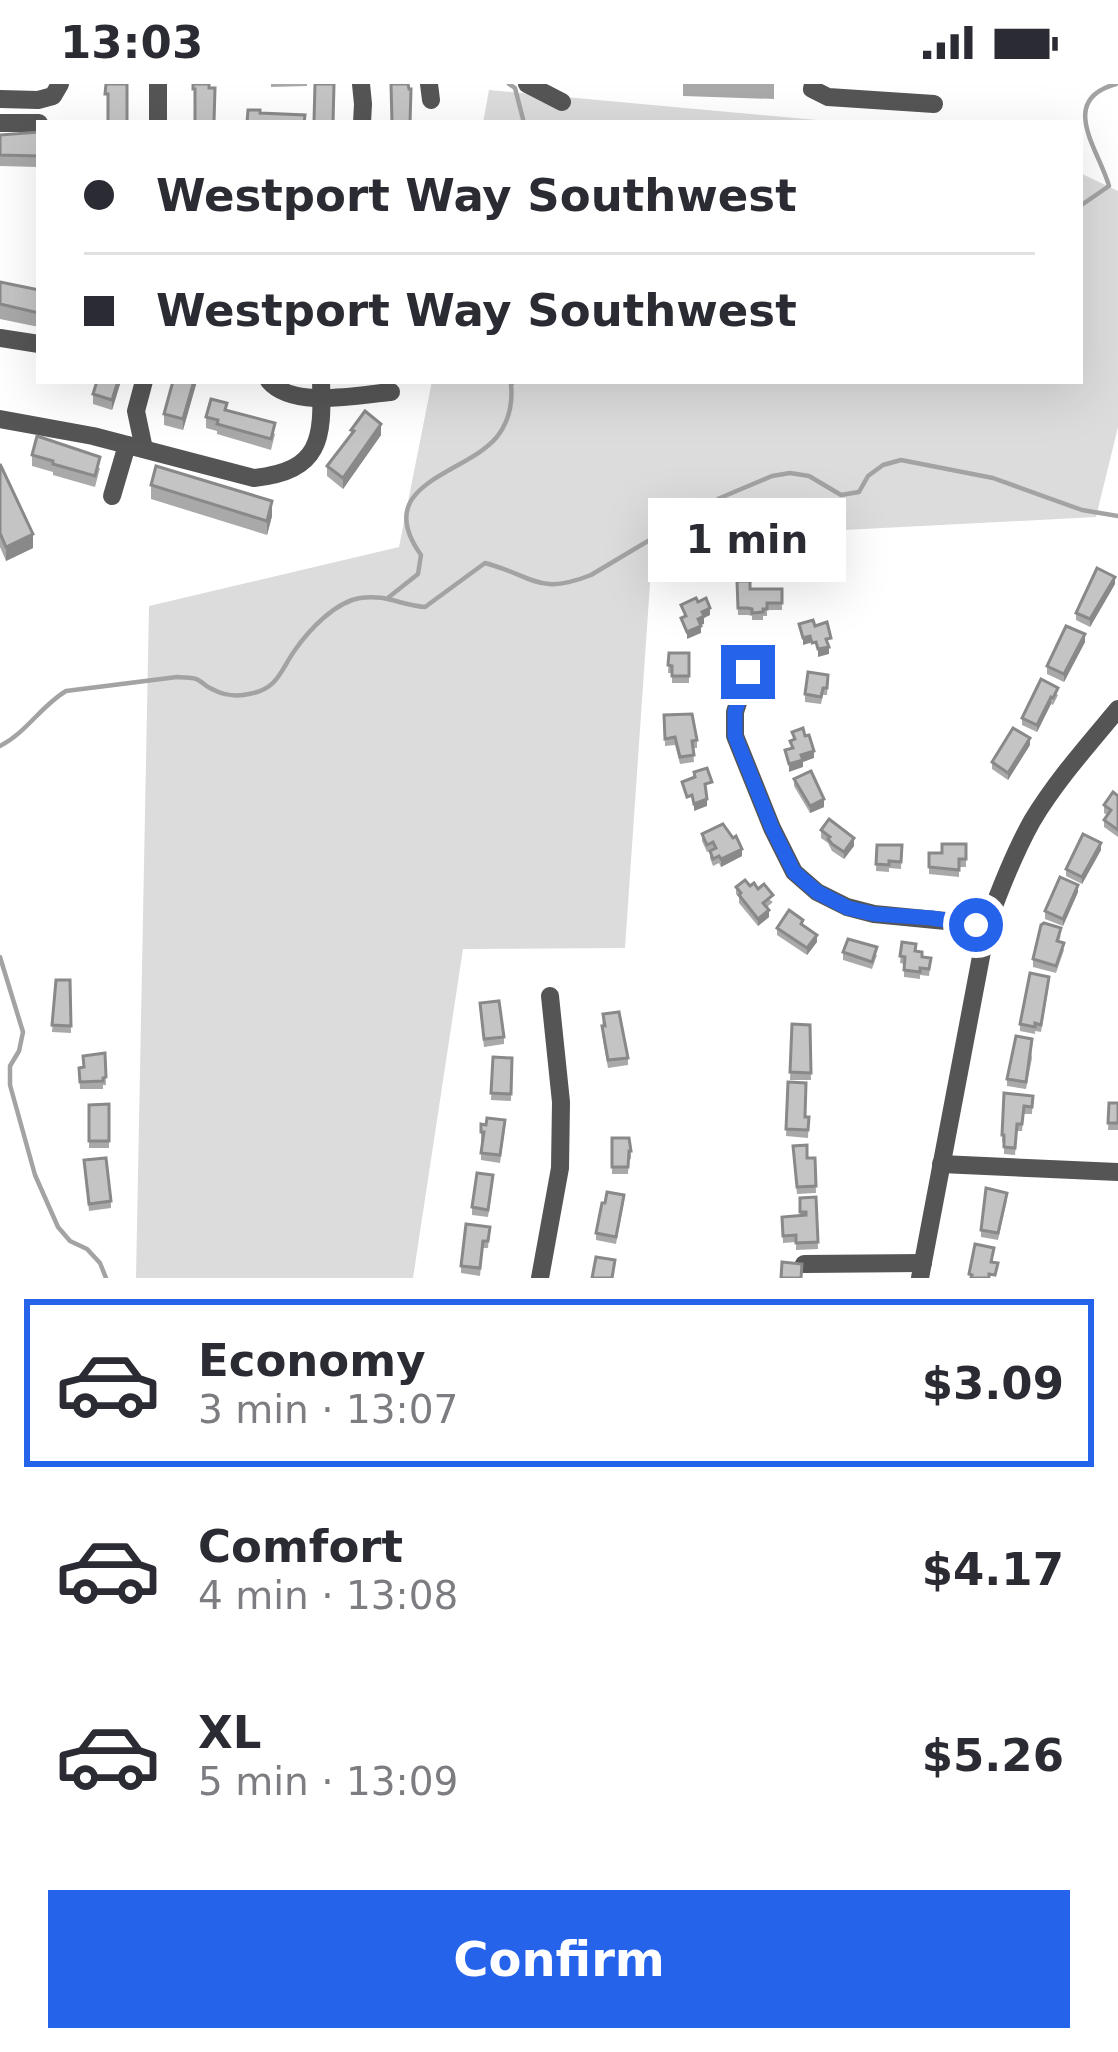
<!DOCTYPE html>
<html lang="en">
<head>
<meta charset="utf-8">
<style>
  body { margin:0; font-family:"DejaVu Sans",sans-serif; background:#f2f2f3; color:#2b2b33; height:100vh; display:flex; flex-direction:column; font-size:45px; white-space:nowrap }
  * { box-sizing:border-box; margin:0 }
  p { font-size:39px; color:#7c7c81 }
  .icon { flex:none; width:66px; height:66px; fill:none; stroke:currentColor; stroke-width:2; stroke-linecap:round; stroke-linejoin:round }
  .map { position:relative; height:1194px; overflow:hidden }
  .panel { display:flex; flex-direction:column; background:#fff; flex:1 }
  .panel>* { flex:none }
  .top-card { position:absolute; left:36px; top:36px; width:1047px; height:264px; border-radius:0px; box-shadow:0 12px 48px #0002; display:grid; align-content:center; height:264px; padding:0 48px; background:#fff }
  .end { position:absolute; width:54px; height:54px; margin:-27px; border:15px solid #2563eb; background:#fff; box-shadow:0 0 0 6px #fff }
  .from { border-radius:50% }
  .bubble { position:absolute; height:84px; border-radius:0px; background:#fff; box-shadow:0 12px 48px #0002; font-size:39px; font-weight:700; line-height:84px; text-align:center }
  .top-card b { display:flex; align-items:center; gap:42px; height:114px; font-size:45px }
  .top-card b+b { border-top:3px solid #e1e1e2 }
  .top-card i { width:30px; height:30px; background:#2b2b33 }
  ul { padding:21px 0 0; list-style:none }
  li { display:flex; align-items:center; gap:36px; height:168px; margin:0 24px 18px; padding:0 24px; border:6px solid transparent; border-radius:0px }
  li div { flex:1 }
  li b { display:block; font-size:45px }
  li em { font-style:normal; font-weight:700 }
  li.current { border-color:#2563eb }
  li>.icon { width:108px; height:108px; stroke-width:1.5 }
  .cta { display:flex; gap:24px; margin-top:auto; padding:24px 48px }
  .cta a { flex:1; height:138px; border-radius:0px; background:#2563eb; color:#fff; font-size:48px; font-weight:700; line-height:138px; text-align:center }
  .status { display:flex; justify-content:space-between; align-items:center; height:84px; padding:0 60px; background:#fff; direction:ltr }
  .status svg { height:33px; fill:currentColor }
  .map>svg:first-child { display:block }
</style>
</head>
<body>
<div class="status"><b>13:03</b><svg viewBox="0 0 49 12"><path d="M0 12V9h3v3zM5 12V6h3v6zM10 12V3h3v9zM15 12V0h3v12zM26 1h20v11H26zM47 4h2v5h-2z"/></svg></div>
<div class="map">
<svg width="1118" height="1194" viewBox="0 0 1118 1194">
  <rect width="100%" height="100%" fill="#fff"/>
  <g fill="#dcdcdc">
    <polygon points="489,6 849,39 483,39"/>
    <polygon points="1080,89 1118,107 1118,343 1096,433 653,456 625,864 463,865 413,1194 136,1194 149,522 399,463 432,297 1080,297"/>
  </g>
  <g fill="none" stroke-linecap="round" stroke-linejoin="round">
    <g stroke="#a3a3a3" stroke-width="4.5">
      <polyline points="509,0 515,4 524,39"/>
      <path d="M1080,122L1109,102C1099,66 1057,16 1116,0"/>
      <path d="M389,513L418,490L421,471C370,400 464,391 496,354C509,338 513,320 511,300L515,297"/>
      <path d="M0,662C26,649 41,622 66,607L177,593C184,594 190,593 196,595C202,597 206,603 212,605C223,611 237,613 249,610C278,605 280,587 295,566C309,546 335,518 360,514C387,510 399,521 425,523L485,479C534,492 538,512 591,491L720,414L772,392L790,389L809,392L841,411L859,408L868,392L883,381L901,376L993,394L1082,426L1118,432"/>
      <polyline points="0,873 23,948 19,967 10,982 10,1001 35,1091 58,1143 70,1157 87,1165 100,1179 106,1194"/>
    </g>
    <g stroke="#555" stroke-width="18">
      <polyline points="361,0 363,20 362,39"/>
      <polyline points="429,0 431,16"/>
      <polyline points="527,0 562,18"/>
      <polyline points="813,0 812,5 828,13 934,20"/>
      <polyline points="0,15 38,16 53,12 60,0"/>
      <polyline points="0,39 39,39"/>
      <polyline points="158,39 158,0"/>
      <polyline points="0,254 39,260"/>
      <path d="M269,297C293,325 357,311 391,308"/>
      <path d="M0,335L93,352L254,394C321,387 323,355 321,297"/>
      <polyline points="144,365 136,327 144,297"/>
      <polyline points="112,412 127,361"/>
      <polyline points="748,588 735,628 735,652 772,744 794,788 817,808 847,823 874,830 987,841"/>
      <polyline points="941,1080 1118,1088"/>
      <polyline points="804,1180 923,1179"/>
      <polyline points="540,1194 560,1084 561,1018 550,912"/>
      <path d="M920,1194L987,841C1000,805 1013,771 1032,737C1056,697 1088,661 1118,625"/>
    </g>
  </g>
  <g fill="#a9a9a9">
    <polygon points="271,0 307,0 307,2 271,3"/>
    <polygon points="683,0 774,0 774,15 683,12"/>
    <polygon points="39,48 39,83 0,82 0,51"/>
    <polygon points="0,198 39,206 39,243 0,235"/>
    <polygon points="97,297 121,297 112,326 93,320 93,310"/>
    <polygon points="173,297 197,297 183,346 164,341 164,330"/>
    <polygon points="227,326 275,350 271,366 217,350 217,347 206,344 206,333"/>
    <polygon points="351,346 381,351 343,405 327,392 327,382 351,351"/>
    <polygon points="32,371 100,384 95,403 53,391 53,388 32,382"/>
    <polygon points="0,380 33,464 6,477 0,463"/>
    <polygon points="151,401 272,432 267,451 151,415"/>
    <polygon points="737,497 750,505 782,505 782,526 767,526 767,532 763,532 763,536 752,536 752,532 748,531 738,531"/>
    <polygon points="1115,500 1090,543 1076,536 1076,529"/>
    <polygon points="1085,558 1064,598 1047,590 1047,582"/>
    <polygon points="669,569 689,569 689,599 672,599 672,589 668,589"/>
    <polygon points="1041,595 1058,611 1053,621 1051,620 1037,648 1022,641 1022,634"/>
    <polygon points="828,598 827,611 823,611 821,620 805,618 805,610"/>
    <polygon points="664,631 697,656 697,664 693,664 694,678 680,680 675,661 665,662"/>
    <polygon points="1030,661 1008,696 992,685 992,678"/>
    <polygon points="794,695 824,723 810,729 794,702"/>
    <polygon points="1118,712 1118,753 1104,743 1104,736 1107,731 1104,729 1104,721"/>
    <polygon points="821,746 854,762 844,775 832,767 828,759 821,754"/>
    <polygon points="702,750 742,772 721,783 719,779 713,782 710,774 710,767 707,768 702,757"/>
    <polygon points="966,760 966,783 959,783 959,793 929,790 929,769 942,769"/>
    <polygon points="877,761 902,761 901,785 889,784 889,788 876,787"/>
    <polygon points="1101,766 1082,800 1066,792 1066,785"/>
    <polygon points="750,802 773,818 767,823 769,833 758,842 739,819 739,813 736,810 736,803"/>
    <polygon points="1078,808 1063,842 1045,835 1045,827"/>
    <polygon points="803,841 817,858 807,871 777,851 777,844"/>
    <polygon points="1061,851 1059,857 1064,866 1056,889 1033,883 1033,875"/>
    <polygon points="902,858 922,873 931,874 929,892 920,891 920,895 904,893 904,880 900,879"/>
    <polygon points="843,868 877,871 872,885 843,876"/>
    <polygon points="56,896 70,896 71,949 52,948"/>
    <polygon points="1049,900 1041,948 1035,947 1035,950 1020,947 1020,940"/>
    <polygon points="480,926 504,953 504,960 484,963"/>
    <polygon points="603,930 628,974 628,981 608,984 602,950"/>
    <polygon points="792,940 810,941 811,996 790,996"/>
    <polygon points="1031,967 1032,974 1026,1005 1007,1002 1007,995"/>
    <polygon points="105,969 106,1001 103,1001 103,1005 80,1005 79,984 83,983"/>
    <polygon points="493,973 512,974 511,1017 491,1016"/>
    <polygon points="788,998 805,1033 809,1033 808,1054 786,1052"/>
    <polygon points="1004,1009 1033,1012 1032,1030 1024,1030 1022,1047 1017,1047 1015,1071 1004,1070 1004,1058 1002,1058"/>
    <polygon points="1109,1019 1118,1019 1118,1046 1108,1046"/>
    <polygon points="109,1020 109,1064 89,1064 89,1021"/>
    <polygon points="481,1040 505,1043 500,1079 481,1076"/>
    <polygon points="612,1054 631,1067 631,1075 629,1075 628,1090 612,1090"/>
    <polygon points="793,1069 807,1074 815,1074 816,1109 797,1110"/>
    <polygon points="84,1083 111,1117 111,1124 89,1127"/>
    <polygon points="493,1099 488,1133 472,1131 472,1123"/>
    <polygon points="816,1113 818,1165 796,1166 796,1158 783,1159 782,1133 800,1131 800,1114"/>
    <polygon points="1007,1116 998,1156 981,1153 981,1146"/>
    <polygon points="624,1118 616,1160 596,1156 596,1149"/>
    <polygon points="490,1143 488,1164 483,1164 480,1192 461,1189 461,1182"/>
  </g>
  <g fill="#898989">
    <polygon points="118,297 121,297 112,326 112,316"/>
    <polygon points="194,297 197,297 183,346 183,335"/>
    <polygon points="381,340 381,351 343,405 343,394"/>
    <polygon points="272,417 272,432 267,451 267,437"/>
    <polygon points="33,450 33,464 6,477 6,463"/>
    <polygon points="1115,493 1115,500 1090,543 1090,535"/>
    <polygon points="710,524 710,531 704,534 704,540 698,542 698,535 702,528"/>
    <polygon points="701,542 701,549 687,555 687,548"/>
    <polygon points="1085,550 1085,558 1064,598 1064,590"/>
    <polygon points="810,552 810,559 803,561 803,554"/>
    <polygon points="829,563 829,570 818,573 818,565"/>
    <polygon points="1051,613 1051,620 1037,648 1037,641"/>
    <polygon points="1030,654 1030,661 1008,696 1008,689"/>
    <polygon points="814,667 814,674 803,678 803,683 789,688 789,680 801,671"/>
    <polygon points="707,715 707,722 694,727 694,720"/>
    <polygon points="824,715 824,723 810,729 810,722"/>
    <polygon points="854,754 854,762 844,775 844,768"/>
    <polygon points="1101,759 1101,766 1082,800 1082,793"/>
    <polygon points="742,765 742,772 721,783 721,775"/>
    <polygon points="1078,801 1078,808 1063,842 1063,835"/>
    <polygon points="769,826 769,833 758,842 758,835"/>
    <polygon points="817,851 817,858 807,871 807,864"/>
  </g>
  <g fill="#c4c4c4" stroke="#898989" stroke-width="3">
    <polygon points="106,0 127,0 127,39 108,39 108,10 105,10"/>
    <polygon points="193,0 209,0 209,4 215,4 214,38 195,38 195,5 193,5"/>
    <polygon points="315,0 334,0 333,39 314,38"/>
    <polygon points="391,0 408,0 409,5 411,5 410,39 392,39"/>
    <polygon points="248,26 260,26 260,29 305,31 304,39 247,39"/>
    <polygon points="39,48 39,72 0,71 0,51"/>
    <polygon points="0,198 39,206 39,229 0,220"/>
    <polygon points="97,297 118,297 112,316 93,310"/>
    <polygon points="173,297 194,297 183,335 164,330"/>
    <polygon points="211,315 227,319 225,326 275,339 271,355 217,340 218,336 206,333"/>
    <polygon points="365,327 381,340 343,394 327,382 354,347 351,346"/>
    <polygon points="37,352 100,373 95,392 53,380 53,377 32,371"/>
    <polygon points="0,380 33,450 6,463 0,449"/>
    <polygon points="156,382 272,417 267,437 151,401"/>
    <polygon points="1097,484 1115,493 1090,535 1076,529"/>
    <polygon points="737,497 750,497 750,505 782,505 782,519 767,519 767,525 763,525 763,528 752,529 752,525 748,524 738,524"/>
    <polygon points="696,514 698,518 706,514 710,524 702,528 704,532 698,535 701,542 687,548 681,534 686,532 681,521"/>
    <polygon points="813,536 815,542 827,538 831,554 826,555 829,563 818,565 816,558 812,559 810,552 803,554 799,540"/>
    <polygon points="1066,542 1085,550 1064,590 1047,582"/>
    <polygon points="669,569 689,569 689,592 672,592 672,582 668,581"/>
    <polygon points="808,588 828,591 827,604 823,604 821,613 805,610"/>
    <polygon points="1041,595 1058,604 1053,614 1051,613 1037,641 1022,634"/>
    <polygon points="692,630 697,656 692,657 694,671 680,673 675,653 665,655 664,631"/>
    <polygon points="803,644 805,652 809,651 814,667 801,671 803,676 789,680 785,666 793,664 790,657 795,655 792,648"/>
    <polygon points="1013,644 1030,654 1008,689 992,678"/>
    <polygon points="707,684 712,698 705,700 707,715 694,720 692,711 687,713 682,698 695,693 694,688"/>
    <polygon points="811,687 824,715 810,722 794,695"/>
    <polygon points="1113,708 1118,712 1118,746 1104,736 1111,726 1104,721"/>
    <polygon points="829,735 854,754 844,768 832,760 828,755 830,753 821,746"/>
    <polygon points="723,740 733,754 736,752 742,765 721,775 719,772 713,775 710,767 716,764 713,758 707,761 702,750"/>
    <polygon points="1083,750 1101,759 1082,793 1066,785"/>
    <polygon points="942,760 966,760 966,775 959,775 959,786 929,783 929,769 942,769"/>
    <polygon points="877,761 902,761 901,778 889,777 889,781 876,780"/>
    <polygon points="1060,793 1078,801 1063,835 1045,827"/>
    <polygon points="745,796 750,802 754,799 758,805 764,800 773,811 763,819 769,826 758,835 739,811 741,809 736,803"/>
    <polygon points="789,826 803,836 801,840 817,851 807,864 777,844"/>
    <polygon points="1044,839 1061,844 1057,857 1064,859 1056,882 1033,875 1041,841"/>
    <polygon points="848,855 877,863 872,878 843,868"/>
    <polygon points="902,858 916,860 915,867 922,868 922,873 931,874 929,885 920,884 920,888 904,886 905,873 900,872"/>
    <polygon points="1030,889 1049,893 1041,941 1035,939 1035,943 1020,940"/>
    <polygon points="56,896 70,896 71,942 52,941"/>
    <polygon points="499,917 504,953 484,955 480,919"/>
    <polygon points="619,928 628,974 608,976 602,942 605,942 603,930"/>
    <polygon points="792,940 810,941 811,989 790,988"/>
    <polygon points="1016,952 1032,955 1026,998 1007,995"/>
    <polygon points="105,969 106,993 103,994 103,997 80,998 79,984 84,983 83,972"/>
    <polygon points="493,973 512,974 511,1010 491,1009"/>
    <polygon points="788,998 806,999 805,1033 809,1033 808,1046 786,1045"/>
    <polygon points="1004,1009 1033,1012 1032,1023 1024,1022 1022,1040 1017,1040 1015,1064 1004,1063 1004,1051 1002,1051"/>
    <polygon points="1109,1019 1118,1019 1118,1039 1108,1039"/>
    <polygon points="109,1020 109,1057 89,1057 89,1021"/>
    <polygon points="487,1034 505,1036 500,1071 481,1069 484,1048 481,1048 481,1040 486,1041"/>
    <polygon points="612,1054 629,1054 631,1067 629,1067 628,1083 612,1083"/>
    <polygon points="807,1061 807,1074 815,1074 816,1102 797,1103 793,1062"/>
    <polygon points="106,1074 111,1117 89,1120 84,1076"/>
    <polygon points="477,1089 493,1091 488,1126 472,1123"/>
    <polygon points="986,1104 1007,1109 998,1149 981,1146"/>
    <polygon points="607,1108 624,1111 616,1153 596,1149 602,1119 605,1119"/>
    <polygon points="816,1113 818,1158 796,1159 796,1151 783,1152 782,1133 806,1131 806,1128 800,1128 800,1114"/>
    <polygon points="466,1140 490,1143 488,1157 483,1157 480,1184 461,1182"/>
    <polygon points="975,1160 994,1164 991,1178 998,1179 995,1191 989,1190 989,1194 971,1194 972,1191 969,1190"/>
    <polygon points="596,1173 615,1176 612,1194 592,1194"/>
    <polygon points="782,1178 802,1180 801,1194 781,1194"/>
  </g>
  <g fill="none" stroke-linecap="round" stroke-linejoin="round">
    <polyline stroke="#2563eb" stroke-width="15" points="748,588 735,628 735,652 772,744 794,788 817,808 848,824 874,830 932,834 976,841"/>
  </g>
</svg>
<i class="end from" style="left:976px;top:841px"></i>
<i class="end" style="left:748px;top:588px"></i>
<div class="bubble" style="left:648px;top:414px;width:198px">1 min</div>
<div class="top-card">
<b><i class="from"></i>Westport Way Southwest</b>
<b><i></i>Westport Way Southwest</b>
</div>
</div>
<section class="panel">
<ul>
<li class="current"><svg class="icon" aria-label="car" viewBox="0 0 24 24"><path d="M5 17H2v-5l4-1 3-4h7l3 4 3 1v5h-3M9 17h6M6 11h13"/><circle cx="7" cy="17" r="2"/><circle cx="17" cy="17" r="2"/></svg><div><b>Economy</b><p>3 min · 13:07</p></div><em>$3.09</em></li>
<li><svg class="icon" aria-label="car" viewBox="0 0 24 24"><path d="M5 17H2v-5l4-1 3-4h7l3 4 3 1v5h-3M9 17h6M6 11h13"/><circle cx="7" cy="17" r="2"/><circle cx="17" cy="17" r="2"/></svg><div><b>Comfort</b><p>4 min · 13:08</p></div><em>$4.17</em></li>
<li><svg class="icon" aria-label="car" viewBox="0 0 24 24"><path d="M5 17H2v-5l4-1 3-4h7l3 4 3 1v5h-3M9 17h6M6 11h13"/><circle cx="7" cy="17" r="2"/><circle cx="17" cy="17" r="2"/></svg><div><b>XL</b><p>5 min · 13:09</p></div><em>$5.26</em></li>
</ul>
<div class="cta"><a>Confirm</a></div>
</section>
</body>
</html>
